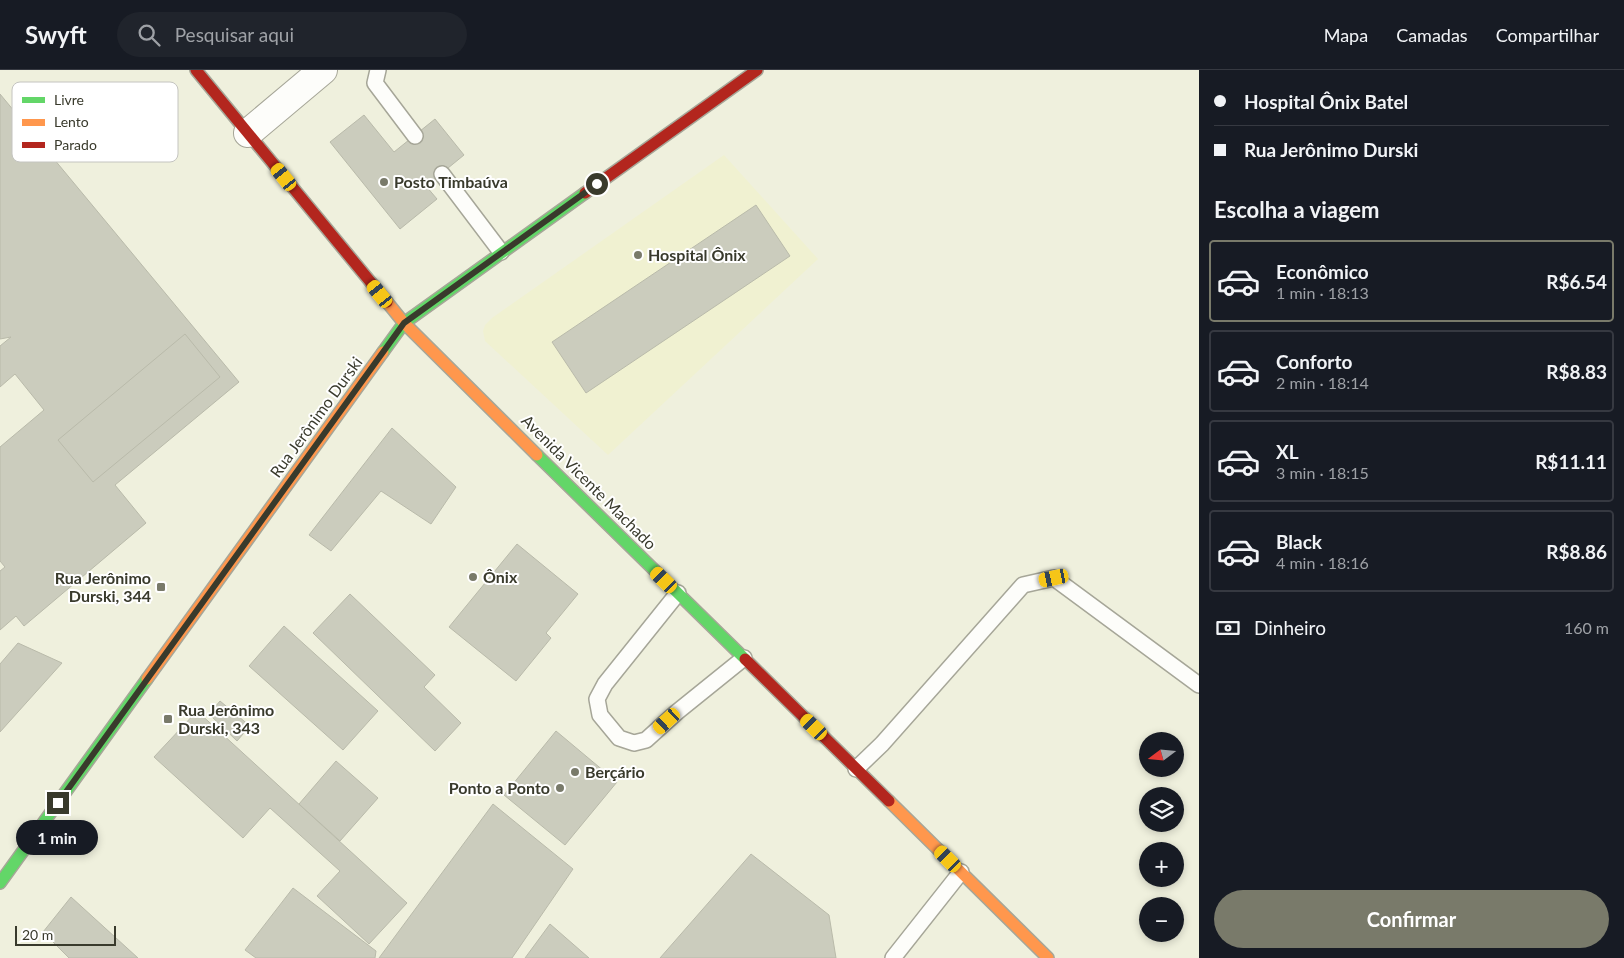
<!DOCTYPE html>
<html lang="pt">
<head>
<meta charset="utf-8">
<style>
  body { margin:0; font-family:Lato,sans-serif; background:#20242c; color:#f1f3f6; height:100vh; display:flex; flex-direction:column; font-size:19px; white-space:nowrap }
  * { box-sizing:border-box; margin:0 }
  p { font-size:16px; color:#9ea1a6 }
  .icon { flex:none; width:28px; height:28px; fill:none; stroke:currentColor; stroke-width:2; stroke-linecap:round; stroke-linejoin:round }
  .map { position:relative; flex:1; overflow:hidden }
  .details { display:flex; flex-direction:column; background:#171b24; width:425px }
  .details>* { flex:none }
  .top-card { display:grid; align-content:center; height:110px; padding:0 15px; background:#171b24 }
  .needle { width:32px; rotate:254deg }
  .controls { position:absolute; left:1139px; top:662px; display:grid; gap:10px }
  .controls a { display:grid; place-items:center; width:45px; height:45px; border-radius:50%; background:#171b24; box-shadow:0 2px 8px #0003; font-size:25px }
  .scale { position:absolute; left:15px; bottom:12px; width:101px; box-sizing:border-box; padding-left:5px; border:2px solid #393a2c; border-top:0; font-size:14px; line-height:18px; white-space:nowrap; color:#393a2c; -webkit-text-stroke:4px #fff; paint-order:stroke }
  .end { position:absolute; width:22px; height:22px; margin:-11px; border:6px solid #393a2c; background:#fff; box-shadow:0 0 0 2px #fff }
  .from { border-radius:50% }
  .bubble { position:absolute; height:35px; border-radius:18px; background:#171b24; box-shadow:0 2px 8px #0003; font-size:16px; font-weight:700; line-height:35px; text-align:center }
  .car { position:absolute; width:15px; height:30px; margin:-15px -8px; border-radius:6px; box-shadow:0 0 4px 1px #0007; background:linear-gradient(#f5c518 24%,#345 0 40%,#f5c518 0 76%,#345 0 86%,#f5c518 0) }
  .top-card b { display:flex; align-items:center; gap:18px; height:48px; font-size:19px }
  .top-card b+b { border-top:1px solid #363941 }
  .top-card i { width:12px; height:12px; background:#f1f3f6 }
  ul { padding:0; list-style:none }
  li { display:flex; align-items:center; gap:15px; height:82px; margin:0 10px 8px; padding:0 5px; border:2px solid #363941; border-radius:5px }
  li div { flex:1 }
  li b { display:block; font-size:19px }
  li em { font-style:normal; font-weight:700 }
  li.on { border-color:#797a6a }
  li>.icon { width:45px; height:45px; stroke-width:1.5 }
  h2 { padding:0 15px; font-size:22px; line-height:60px }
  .pay { display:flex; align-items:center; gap:12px; height:55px; padding:0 15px; font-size:19px }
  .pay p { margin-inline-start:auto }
  .button { display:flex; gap:10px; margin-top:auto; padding:10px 15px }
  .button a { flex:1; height:58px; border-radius:30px; background:#797a6a; color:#fff; font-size:20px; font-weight:700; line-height:58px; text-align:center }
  header { display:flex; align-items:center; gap:30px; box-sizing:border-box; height:70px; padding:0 25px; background:#171b24; border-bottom:1px solid #363941 }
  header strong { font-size:24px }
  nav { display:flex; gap:28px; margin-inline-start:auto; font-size:18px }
  .search { width:350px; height:45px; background:#20242c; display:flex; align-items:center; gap:12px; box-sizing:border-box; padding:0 18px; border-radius:28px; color:#9ea1a6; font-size:19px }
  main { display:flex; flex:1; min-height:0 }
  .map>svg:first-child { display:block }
</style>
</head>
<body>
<header>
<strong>Swyft</strong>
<div class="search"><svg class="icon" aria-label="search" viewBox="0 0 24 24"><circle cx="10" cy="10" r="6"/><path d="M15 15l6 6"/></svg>Pesquisar aqui</div>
<nav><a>Mapa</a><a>Camadas</a><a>Compartilhar</a></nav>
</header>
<main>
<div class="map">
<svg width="1199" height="888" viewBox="0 0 1199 888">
  <rect width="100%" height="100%" fill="#eff0dd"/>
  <polygon fill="#f0f1d1" points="724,85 818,189 608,385 485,271 483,261 485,255 492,248"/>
  <g fill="#cbccbd" stroke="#b9baaa">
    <polygon points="0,24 239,312 115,415 146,453 24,556 16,546 0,560 0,501 5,497 0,491 0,377 44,340 15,304 0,317 0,276 11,267 0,269"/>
    <polygon points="364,45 394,82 435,49 464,85 426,116 437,129 400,159 330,72"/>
    <polygon points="756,135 790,186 586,323 552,272"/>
    <polygon points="185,264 220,307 93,412 58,370"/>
    <polygon points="392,358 456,417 431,454 381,421 331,481 309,465"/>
    <polygon points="517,474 578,524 546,563 551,568 516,611 449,557"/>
    <polygon points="350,524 435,605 424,617 461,653 435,681 313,563"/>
    <polygon points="284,556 378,641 343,680 249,596"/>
    <polygon points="18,573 62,593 0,662 0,594"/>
    <polygon points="220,631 250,656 237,671 209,644"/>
    <polygon points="197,641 407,833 369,874 317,826 340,801 270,738 243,768 154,687"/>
    <polygon points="556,661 617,712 565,775 504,725"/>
    <polygon points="336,691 378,728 340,771 299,734"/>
    <polygon points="493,734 573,799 512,888 379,888"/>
    <polygon points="751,784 829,845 836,888 660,888"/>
    <polygon points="293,818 376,881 375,888 256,888 245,880"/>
    <polygon points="71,827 138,888 69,888 43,862"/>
    <polygon points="550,854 589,888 525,888"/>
  </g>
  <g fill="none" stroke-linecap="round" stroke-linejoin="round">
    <g stroke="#a6a698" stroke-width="18">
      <g id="lane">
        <polyline points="378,0 375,13 415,66"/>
        <polyline points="442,104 501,182"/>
        <polyline points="678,523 605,614 597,629 600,645 619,668 634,673 646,670 677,642 744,588"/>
        <polyline points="856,699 882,674 1023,515 1054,508 1199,615"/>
        <polyline points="893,888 961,802"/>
      </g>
    </g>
    <g stroke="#a6a698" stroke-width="30">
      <polyline id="street" points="248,63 323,0"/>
    </g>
    <g stroke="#a6a698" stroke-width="14">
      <g id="fast">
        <polyline points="383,282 404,253 585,123"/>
        <polyline points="537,385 745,589"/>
        <polyline points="0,813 147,609"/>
      </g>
    </g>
    <g stroke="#a6a698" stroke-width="14">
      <g id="slow">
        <polyline points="387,232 404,253 537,385"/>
        <polyline points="147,609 383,282"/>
        <polyline points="889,731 1048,888"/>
      </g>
    </g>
    <g stroke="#a6a698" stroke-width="14">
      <g id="jam">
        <polyline points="196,0 387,232"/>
        <polyline points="585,123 757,0"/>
        <polyline points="745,589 889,731"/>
      </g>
    </g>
    <use href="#lane" stroke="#fdfdfa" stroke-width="15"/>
    <use href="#street" stroke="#fdfdfa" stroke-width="28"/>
    <use href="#fast" stroke="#63d668" stroke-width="11"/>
    <use href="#slow" stroke="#ff974d" stroke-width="11"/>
    <use href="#jam" stroke="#b3261e" stroke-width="11"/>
  </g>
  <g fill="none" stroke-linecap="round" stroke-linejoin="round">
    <polyline stroke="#393a2c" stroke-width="6" points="58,733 404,253 597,114"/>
  </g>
  <g fill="#797a6a" stroke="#fff" stroke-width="2">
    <circle cx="384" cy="112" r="5"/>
    <circle cx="638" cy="185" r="5"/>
    <circle cx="473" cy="507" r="5"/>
    <rect x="156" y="512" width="10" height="10" rx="2.5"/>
    <rect x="163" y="644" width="10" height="10" rx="2.5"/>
    <circle cx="575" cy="702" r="5"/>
    <circle cx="560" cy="718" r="5"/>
  </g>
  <g text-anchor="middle" stroke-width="4" stroke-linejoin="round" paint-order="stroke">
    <g font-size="16" font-weight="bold" fill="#393a2c" stroke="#fff" text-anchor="start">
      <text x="394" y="118">Posto Timbaúva</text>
      <text x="648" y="191">Hospital Ônix</text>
      <text x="483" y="513">Ônix</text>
      <text x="151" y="514" text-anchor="end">Rua Jerônimo<tspan x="151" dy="18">Durski, 344</tspan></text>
      <text x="178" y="646">Rua Jerônimo<tspan x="178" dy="18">Durski, 343</tspan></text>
      <text x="585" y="708">Berçário</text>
      <text x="550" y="724" text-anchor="end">Ponto a Ponto</text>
    </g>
    <g font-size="16" fill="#393a2c" stroke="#fff">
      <text transform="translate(316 347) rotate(-54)" y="6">Rua Jerônimo Durski</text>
      <text transform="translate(589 412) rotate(45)" y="6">Avenida Vicente Machado</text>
    </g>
  </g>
  <rect x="12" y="12" width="166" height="80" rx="8" fill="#fff" stroke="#c4c4c0" stroke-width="1"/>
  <rect x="22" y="27" width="23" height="6" fill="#63d668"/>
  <rect x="22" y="49" width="23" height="7" fill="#ff974d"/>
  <rect x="22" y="72" width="23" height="6" fill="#b3261e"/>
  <g font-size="14" fill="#393a2c">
    <text x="54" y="35">Livre</text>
    <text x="54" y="57">Lento</text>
    <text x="54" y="80">Parado</text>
  </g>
</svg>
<div class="controls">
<a><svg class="needle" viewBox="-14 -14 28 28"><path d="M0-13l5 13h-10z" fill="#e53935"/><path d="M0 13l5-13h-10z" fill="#9ea1a6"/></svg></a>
<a><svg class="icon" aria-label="layers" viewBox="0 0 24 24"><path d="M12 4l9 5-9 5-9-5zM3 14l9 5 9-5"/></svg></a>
<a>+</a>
<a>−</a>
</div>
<div class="scale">20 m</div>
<i class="end from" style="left:597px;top:114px"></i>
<i class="end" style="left:58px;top:733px"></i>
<div class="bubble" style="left:16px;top:750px;width:82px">1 min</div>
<i class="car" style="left:284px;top:107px;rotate:321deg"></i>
<i class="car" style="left:380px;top:224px;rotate:321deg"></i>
<i class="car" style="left:1054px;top:508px;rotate:258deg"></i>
<i class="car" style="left:664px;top:510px;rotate:314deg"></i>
<i class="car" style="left:667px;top:651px;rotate:228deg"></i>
<i class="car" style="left:814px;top:657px;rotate:314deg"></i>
<i class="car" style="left:948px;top:789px;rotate:315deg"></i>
</div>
<section class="details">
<div class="top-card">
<b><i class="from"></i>Hospital Ônix Batel</b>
<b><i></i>Rua Jerônimo Durski</b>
</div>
<h2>Escolha a viagem</h2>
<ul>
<li class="on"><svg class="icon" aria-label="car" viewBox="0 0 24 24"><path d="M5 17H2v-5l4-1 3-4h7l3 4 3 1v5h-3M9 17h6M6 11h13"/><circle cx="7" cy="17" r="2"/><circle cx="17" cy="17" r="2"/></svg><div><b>Econômico</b><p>1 min · 18:13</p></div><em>R$6.54</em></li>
<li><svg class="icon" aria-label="car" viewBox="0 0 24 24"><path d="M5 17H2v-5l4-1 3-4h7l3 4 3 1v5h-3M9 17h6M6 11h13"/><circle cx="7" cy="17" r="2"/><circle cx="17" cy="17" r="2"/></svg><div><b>Conforto</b><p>2 min · 18:14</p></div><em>R$8.83</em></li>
<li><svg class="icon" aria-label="car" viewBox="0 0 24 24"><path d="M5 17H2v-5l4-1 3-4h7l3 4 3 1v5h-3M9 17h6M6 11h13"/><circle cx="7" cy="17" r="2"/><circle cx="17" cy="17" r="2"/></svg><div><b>XL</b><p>3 min · 18:15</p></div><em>R$11.11</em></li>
<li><svg class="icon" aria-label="car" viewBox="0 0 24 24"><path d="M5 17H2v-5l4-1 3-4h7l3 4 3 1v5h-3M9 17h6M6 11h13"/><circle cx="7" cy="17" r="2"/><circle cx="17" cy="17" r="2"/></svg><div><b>Black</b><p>4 min · 18:16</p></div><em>R$8.86</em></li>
</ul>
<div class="pay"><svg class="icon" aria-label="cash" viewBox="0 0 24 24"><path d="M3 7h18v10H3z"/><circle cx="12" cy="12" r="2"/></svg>Dinheiro<p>160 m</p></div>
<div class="button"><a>Confirmar</a></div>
</section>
</main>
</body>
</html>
